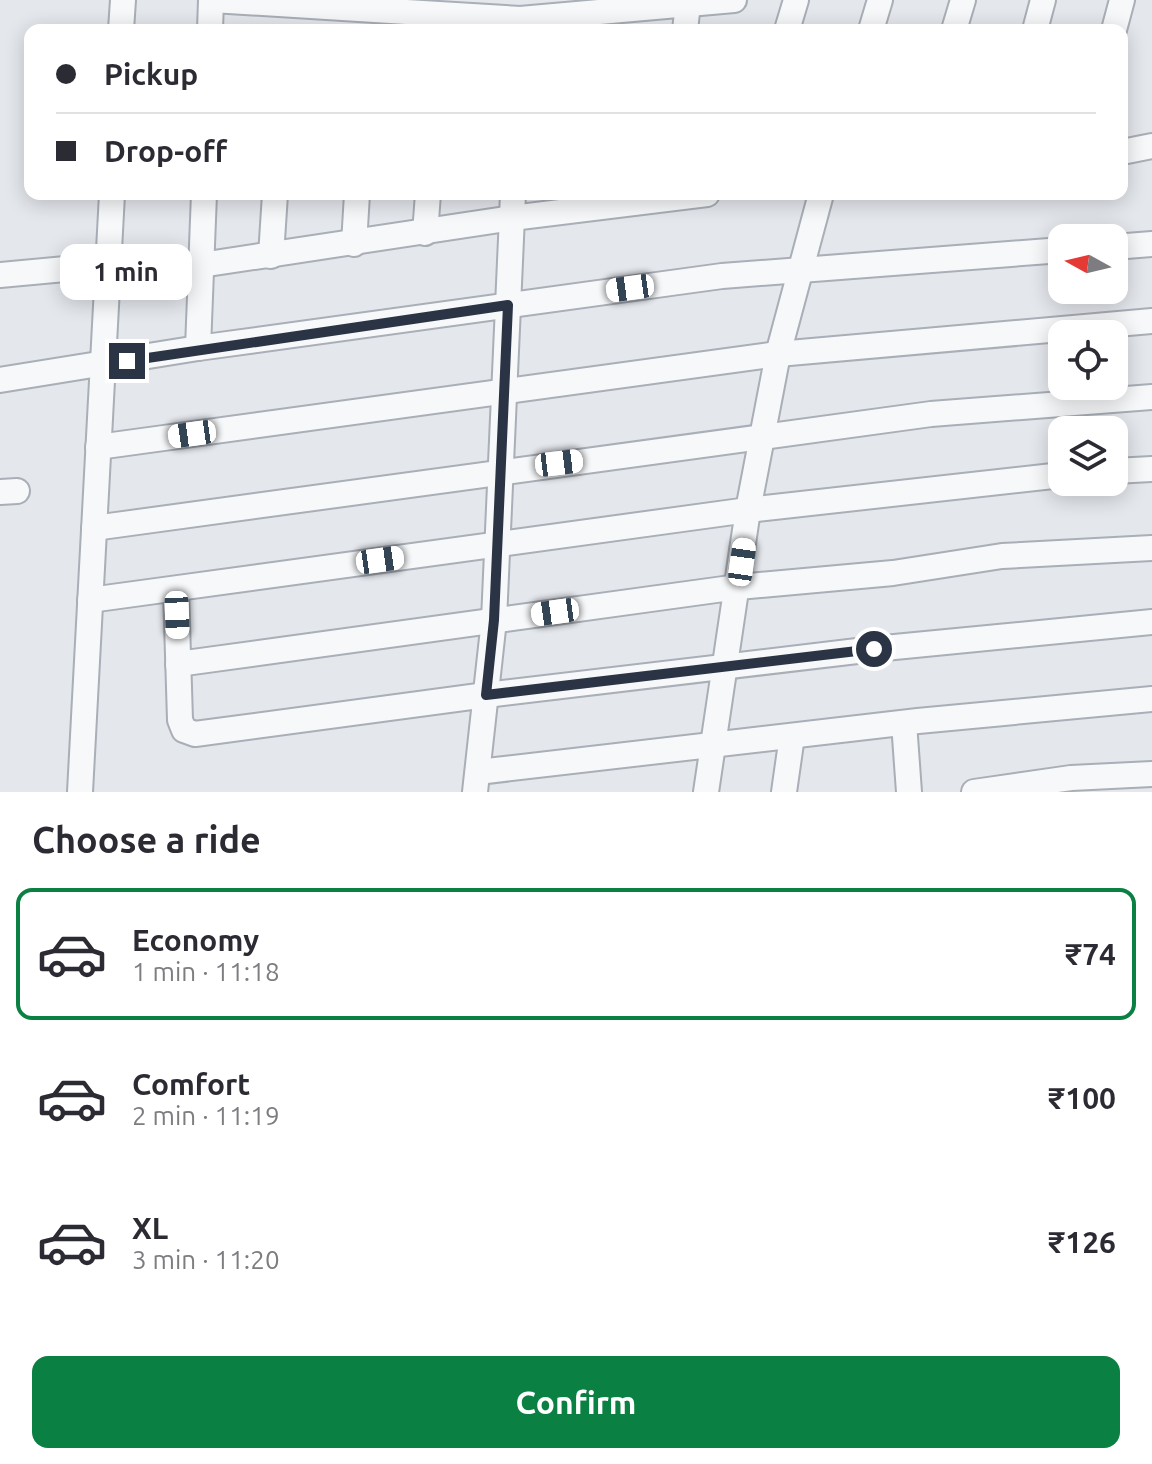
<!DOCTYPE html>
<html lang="en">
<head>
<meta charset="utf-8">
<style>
  body { margin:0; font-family:Ubuntu,sans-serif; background:#f7f7f7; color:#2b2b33; height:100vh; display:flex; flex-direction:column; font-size:30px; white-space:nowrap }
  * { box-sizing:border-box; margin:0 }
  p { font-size:26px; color:#7c7c81 }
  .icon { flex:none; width:44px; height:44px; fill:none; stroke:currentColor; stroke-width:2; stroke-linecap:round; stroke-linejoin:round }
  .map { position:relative; height:792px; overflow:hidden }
  .side { display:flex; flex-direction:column; background:#fff; flex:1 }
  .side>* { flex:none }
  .top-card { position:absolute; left:24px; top:24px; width:1104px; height:176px; border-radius:16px; box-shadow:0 4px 20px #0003; display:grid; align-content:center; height:176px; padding:0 32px; background:#fff }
  .needle { width:52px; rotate:278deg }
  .buttons { position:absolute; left:1048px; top:224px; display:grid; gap:16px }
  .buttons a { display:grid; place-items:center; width:80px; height:80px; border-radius:16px; background:#fff; box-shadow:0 4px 20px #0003; font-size:40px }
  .end { position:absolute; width:36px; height:36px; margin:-18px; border:10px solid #2b3445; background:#fff; box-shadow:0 0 0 4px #fff }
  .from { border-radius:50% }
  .bubble { position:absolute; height:56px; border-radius:16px; background:#fff; box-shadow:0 4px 20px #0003; font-size:26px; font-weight:700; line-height:56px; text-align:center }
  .car { position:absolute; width:24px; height:48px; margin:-24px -12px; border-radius:10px; box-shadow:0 0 6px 2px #0007; background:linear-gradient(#fff 24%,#345 0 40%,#fff 0 76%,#345 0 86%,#fff 0) }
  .top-card b { display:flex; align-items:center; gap:28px; height:76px; font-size:30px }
  .top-card b+b { border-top:2px solid #e1e1e2 }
  .top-card i { width:20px; height:20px; background:#2b2b33 }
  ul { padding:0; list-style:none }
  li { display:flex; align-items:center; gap:24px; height:132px; margin:0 16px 12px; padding:0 16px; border:4px solid transparent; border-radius:16px }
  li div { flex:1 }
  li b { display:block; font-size:30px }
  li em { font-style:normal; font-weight:700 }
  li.active { border-color:#0b8043 }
  li>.icon { width:72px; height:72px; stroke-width:1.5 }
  h2 { padding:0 32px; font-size:36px; line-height:96px }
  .primary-button { display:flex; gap:16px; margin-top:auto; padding:16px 32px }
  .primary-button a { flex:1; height:92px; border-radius:16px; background:#0b8043; color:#fff; font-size:32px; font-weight:700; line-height:92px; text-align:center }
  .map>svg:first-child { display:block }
</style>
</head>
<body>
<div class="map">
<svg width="1152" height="792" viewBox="0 0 1152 792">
  <rect width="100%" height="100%" fill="#e4e7ec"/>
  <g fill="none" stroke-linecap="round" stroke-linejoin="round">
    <g stroke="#a9aeb7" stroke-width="28">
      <g id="minor">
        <polyline points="212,0 520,19 734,0"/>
        <polyline points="121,30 123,0"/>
        <polyline points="210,30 211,0"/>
        <polyline points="685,30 688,4"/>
        <polyline points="787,30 796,0"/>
        <polyline points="871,30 880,0"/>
        <polyline points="954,30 963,0"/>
        <polyline points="1035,30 1043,0"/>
        <polyline points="1114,30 1122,0"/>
        <polyline points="1122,152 1152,146"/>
        <polyline points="425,233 428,194"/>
        <polyline points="354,244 357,194"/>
        <polyline points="1114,247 1152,244"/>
        <polyline points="271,256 275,194"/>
        <polyline points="0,275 108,265 201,265 512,218 707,194"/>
        <polyline points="198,348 204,194"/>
        <polyline points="0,380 198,348 722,276 1062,250"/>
        <polyline points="98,447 778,354 1152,321"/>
        <polyline points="1114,471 1152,469"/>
        <polyline points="0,492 17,491"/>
        <polyline points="94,528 931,414 1152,397"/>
        <polyline points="176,590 180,720 184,730 195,734 486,695 874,649 1152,622"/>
        <polyline points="90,600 748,510 1062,475"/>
        <polyline points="178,664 738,587 893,573 1002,556 1152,548"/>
        <polyline points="904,723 909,792"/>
        <polyline points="478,772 918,721 1152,699"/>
        <polyline points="80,792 112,194"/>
        <polyline points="475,792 494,620 513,194"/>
        <polyline points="706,792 748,510 778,354 821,194"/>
        <polyline points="784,792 792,736"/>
        <polyline points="974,792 1071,778 1152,774"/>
      </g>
    </g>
    <use href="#minor" stroke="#f7f8fa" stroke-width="24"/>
  </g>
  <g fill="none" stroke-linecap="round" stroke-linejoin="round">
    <polyline stroke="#2b3445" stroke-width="10" points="127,361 508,305 494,620 486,695 874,649"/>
  </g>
</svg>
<div class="buttons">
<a><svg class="needle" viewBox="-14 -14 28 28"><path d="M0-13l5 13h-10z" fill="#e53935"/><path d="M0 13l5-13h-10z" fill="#7c7c81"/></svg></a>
<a><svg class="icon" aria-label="locate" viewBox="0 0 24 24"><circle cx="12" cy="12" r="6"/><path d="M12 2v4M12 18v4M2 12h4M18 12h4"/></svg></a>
<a><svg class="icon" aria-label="layers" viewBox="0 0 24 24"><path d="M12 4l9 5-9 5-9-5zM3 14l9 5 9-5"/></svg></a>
</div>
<i class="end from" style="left:874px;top:649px"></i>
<i class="end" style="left:127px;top:361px"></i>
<div class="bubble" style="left:60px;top:244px;width:132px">1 min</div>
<i class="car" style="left:630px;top:288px;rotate:262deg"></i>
<i class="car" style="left:192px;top:434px;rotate:262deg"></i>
<i class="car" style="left:559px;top:463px;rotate:83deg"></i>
<i class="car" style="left:380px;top:560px;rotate:82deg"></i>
<i class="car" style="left:742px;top:562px;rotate:8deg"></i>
<i class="car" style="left:555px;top:612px;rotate:262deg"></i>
<i class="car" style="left:177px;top:615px;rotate:178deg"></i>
<div class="top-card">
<b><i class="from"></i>Pickup</b>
<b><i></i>Drop-off</b>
</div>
</div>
<section class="side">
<h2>Choose a ride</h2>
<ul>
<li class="active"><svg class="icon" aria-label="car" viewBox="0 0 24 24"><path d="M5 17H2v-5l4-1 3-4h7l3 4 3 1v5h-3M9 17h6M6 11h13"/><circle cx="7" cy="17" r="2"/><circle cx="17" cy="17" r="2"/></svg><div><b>Economy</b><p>1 min · 11:18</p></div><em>₹74</em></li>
<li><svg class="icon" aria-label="car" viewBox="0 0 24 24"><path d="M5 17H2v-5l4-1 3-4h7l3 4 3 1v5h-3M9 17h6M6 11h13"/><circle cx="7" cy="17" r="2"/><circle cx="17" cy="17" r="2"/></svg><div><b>Comfort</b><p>2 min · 11:19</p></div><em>₹100</em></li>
<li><svg class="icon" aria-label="car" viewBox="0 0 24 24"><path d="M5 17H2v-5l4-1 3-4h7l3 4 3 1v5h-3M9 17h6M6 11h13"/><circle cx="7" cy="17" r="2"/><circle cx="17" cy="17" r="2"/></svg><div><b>XL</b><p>3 min · 11:20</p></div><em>₹126</em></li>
</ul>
<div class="primary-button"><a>Confirm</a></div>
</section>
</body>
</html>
